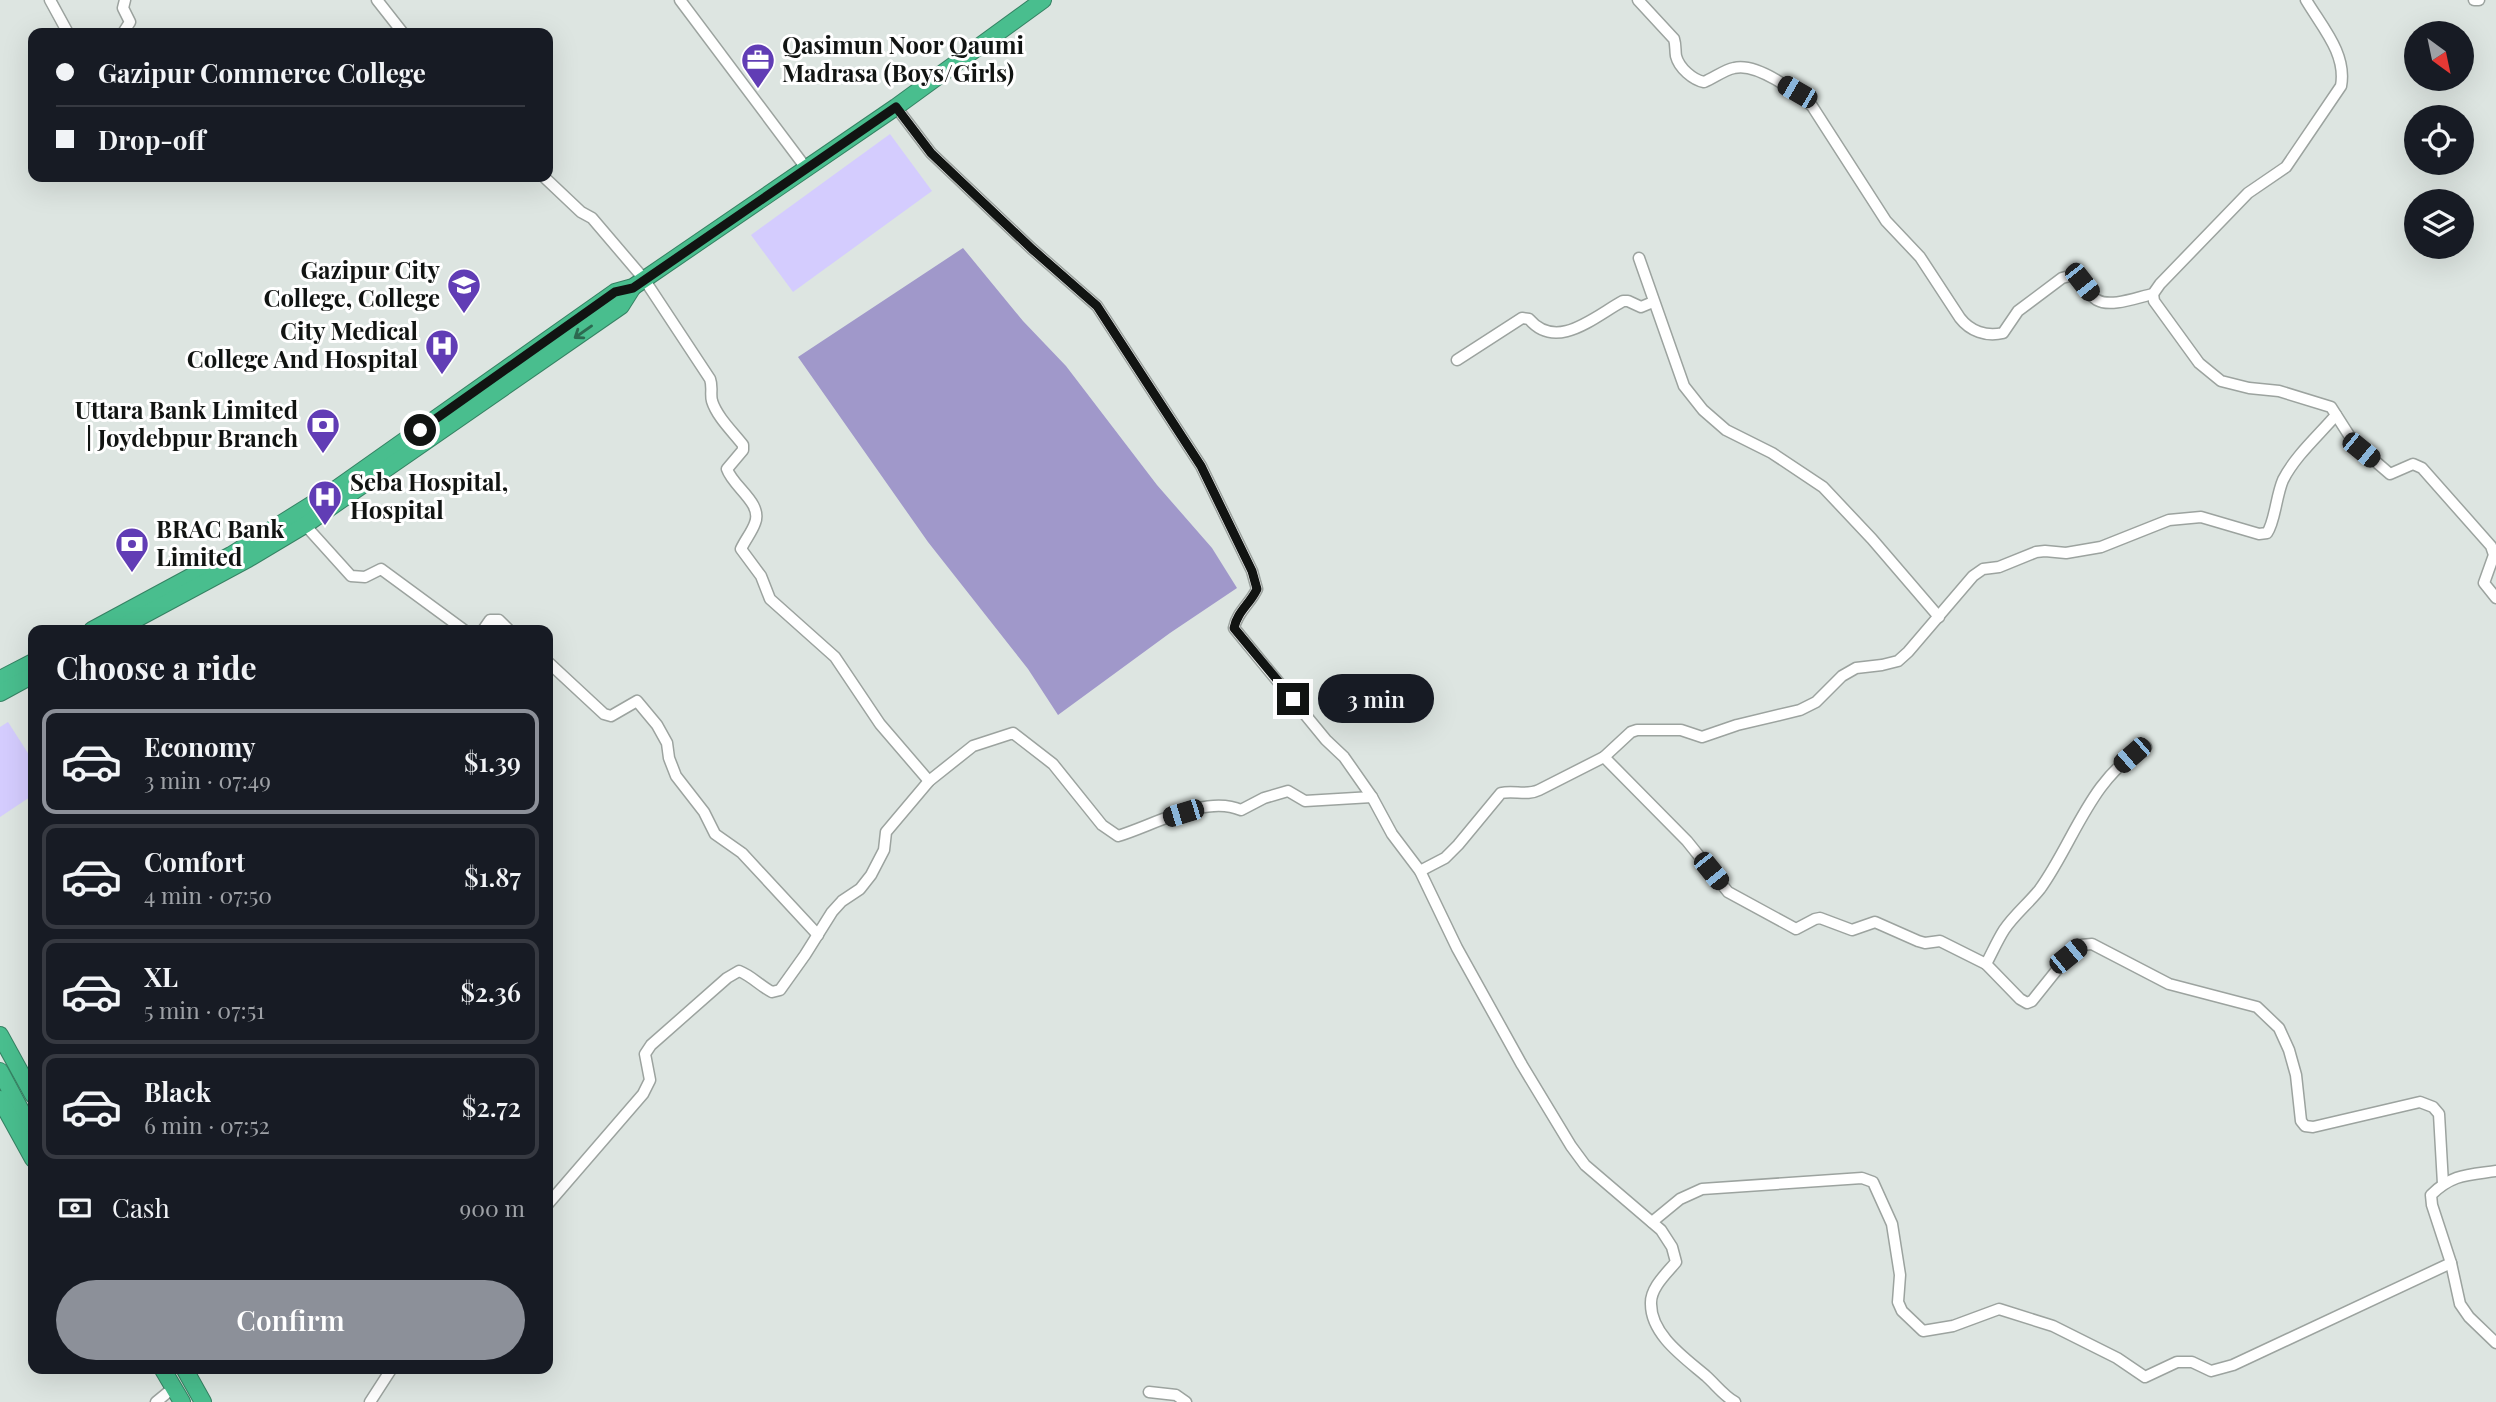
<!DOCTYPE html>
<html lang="en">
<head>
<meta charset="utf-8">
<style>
  body { margin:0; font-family:"Playfair Display",serif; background:#242831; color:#f1f3f6; height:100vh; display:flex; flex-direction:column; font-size:26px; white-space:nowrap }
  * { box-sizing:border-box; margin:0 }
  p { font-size:23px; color:#9ea1a6 }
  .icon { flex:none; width:38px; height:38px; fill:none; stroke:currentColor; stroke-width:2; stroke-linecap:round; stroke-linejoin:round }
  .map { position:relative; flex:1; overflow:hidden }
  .sheet { position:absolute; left:28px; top:625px; width:525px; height:749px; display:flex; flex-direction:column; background:#171b24; border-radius:14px; box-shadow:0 7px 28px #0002 }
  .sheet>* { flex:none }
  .guide { position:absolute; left:28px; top:28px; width:525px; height:154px; border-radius:14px; box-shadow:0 7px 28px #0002; display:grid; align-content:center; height:154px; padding:0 28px; background:#171b24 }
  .needle { width:46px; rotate:147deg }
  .controls { position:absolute; left:2404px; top:21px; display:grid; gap:14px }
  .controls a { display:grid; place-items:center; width:70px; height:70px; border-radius:50%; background:#171b24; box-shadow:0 7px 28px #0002; font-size:35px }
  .end { position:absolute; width:32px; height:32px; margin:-16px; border:9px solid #111412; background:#fff; box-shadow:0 0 0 4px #fff }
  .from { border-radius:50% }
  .bubble { position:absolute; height:49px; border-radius:24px; background:#171b24; box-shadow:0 7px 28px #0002; font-size:23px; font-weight:600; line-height:49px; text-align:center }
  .car { position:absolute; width:21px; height:42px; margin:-21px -10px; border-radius:9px; box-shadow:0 0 5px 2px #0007; background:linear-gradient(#222 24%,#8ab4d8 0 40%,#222 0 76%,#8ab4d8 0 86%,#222 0) }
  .guide b { display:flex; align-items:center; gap:24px; height:66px; font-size:26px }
  .guide b+b { border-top:2px solid #363941 }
  .guide i { width:18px; height:18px; background:#f1f3f6 }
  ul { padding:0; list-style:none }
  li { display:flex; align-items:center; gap:21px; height:105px; margin:0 14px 10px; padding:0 14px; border:4px solid #363941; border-radius:14px }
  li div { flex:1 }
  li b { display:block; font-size:26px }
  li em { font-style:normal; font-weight:600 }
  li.current { border-color:#8c9099 }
  li>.icon { width:63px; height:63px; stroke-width:1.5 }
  h2 { padding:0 28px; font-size:32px; line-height:84px }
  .pay { display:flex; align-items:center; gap:18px; height:77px; padding:0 28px; font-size:26px }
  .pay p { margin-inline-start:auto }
  .primary-button { display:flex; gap:14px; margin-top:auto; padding:14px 28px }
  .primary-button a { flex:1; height:80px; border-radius:42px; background:#8c9099; color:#fff; font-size:28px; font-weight:600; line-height:80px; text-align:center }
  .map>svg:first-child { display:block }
</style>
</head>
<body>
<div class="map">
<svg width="2496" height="1402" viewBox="0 0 2496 1402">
  <rect width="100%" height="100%" fill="#dde5e1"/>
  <g fill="#d4ccfe">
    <polygon points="890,134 932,191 793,292 751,235"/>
    <polygon points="8,722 33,761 33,795 0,817 0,727"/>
  </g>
  <polygon fill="#a098ca" points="963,248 1023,321 1066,366 1157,485 1212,548 1237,588 1170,633 1058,715 1028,669 928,542 798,357"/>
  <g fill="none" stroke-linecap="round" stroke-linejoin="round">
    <g stroke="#9ca39f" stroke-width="13">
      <g id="minor">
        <polyline points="50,0 68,33"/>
        <polyline points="377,0 403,33"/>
        <polyline points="680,0 806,168"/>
        <path d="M1638,0L1674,39C1676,45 1675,50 1676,56C1679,68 1693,80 1704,82C1714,78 1724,70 1734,68C1757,62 1796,92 1812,106L1886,221L1920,257L1960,318C1970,331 1986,337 2003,333L2018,311L2062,278L2073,275C2081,282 2088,294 2097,300C2111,308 2138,297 2153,294L2160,284L2248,193L2286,167L2341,86C2347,54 2322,27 2306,0"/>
        <polyline points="2474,0 2479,0"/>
        <polyline points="123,33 130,22 123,8 125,0"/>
        <path d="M896,107L931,153L1032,249L1097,306L1201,466L1252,571L1257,589C1250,604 1237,612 1234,628L1326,740L1344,757L1372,797L1392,834L1420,871L1457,948L1522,1065L1571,1146L1585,1165L1661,1230L1672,1247L1676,1262C1667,1273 1650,1288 1651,1304C1651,1335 1685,1358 1706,1376C1716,1385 1724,1396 1735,1402"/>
        <path d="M544,177L581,212L592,218L644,279L710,379C713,387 710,394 712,401C717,417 733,432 743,445V450L727,469C733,487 763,503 755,523C752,532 745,540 741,549L761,576L770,599L835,657L880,724L929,781"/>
        <polyline points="1639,258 1684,386 1703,410 1726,430 1772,453 1823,487 1872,539 1939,617"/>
        <polyline points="2153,294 2154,301 2199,363 2221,381 2249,388 2279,391 2331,407 2354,443 2390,474 2413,464 2422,468 2491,546 2494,555 2484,583 2496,598"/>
        <path d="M1457,360L1522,318L1529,319C1557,352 1595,316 1623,301H1628L1641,307L1653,302"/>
        <polyline points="305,525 351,576 365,577 381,569 464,630"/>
        <polyline points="483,630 490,620 499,620 509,630"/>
        <polyline points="548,662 604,714 611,716 637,701 657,725 667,743 669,758 676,776 704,812 715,834 742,853 818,935"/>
        <polyline points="1604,757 1687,841 1728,892 1796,929 1815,919 1820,918 1852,930 1875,922 1918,941 1925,943 1940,941 1986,964 2020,999 2027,1003 2032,1001 2068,956 2081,945 2092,944 2169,984 2257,1007 2279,1028 2289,1050 2296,1075 2301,1121 2305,1126 2313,1127 2420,1102 2433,1107 2439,1114 2443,1184"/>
        <path d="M1420,871L1445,858L1458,845L1501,793C1514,790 1527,796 1539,790L1604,757L1631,732L1637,730H1681L1702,737L1737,725L1800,710L1816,702L1842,676L1856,668L1882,665L1898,661L1908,652L1973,576L1983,569L1999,567L2036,552L2045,551L2066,553L2101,547L2169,520L2201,517L2259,534L2267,533C2275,522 2276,496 2283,480C2295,456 2319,435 2336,415"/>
        <path d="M1986,964C1992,953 1997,941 2004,930C2014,915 2029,903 2040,889C2074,842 2091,776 2146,747"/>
        <path d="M2496,1171C2468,1175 2452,1174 2431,1195L2432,1205L2451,1263L2460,1304L2469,1317L2496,1343"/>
        <path d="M548,1204L643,1094L650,1080L645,1054L651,1045L727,978L739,971C752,976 760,986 772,992L780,990L805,955L832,912L842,901L860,889L871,875L884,850L886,832L929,781L973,746L1013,733L1053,764L1102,825L1118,836C1152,826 1206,794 1241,810L1264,798L1288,791L1305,801L1372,797"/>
        <polyline points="1652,1222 1680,1199 1702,1189 1862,1178 1873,1182 1892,1224 1900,1275 1898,1302 1902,1311 1923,1331 1953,1326 1999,1309 2053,1326 2117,1358 2145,1377 2177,1362 2192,1362 2211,1371 2233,1365 2451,1263"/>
        <polyline points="1149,1392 1176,1395 1186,1402"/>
        <polyline points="156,1402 167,1393"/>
        <polyline points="370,1402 392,1368"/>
      </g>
    </g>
    <g stroke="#358263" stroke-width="18">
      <g id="highway">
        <polyline points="92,630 231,555 333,491 615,292 633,287 896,107 1043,0"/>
        <polyline points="116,630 248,559 305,525 621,306 633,287"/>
        <polyline points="0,679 33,662"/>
        <polyline points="0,693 33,675"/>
        <polyline points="0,1035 33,1095"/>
        <polyline points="0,1071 33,1133"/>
        <polyline points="0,1099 33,1159"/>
        <polyline points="162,1368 182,1402"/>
        <polyline points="184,1368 203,1402"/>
      </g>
    </g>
    <use href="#minor" stroke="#fff" stroke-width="10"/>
    <use href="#highway" stroke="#49be8e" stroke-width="16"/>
  </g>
  <defs><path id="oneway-shaft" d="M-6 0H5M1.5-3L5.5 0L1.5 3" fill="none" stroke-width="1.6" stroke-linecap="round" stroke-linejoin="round" transform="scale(1.75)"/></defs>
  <use stroke="#2d6950" href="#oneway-shaft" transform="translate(583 332) rotate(145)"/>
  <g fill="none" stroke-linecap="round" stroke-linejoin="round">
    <path stroke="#111412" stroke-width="9" d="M420,430L615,292L633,288L896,107L931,153L1032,249L1097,306L1201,466L1252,571L1257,589C1250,604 1237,612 1234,628L1293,699"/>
  </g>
  <defs>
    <g id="office-pin" transform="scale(1.75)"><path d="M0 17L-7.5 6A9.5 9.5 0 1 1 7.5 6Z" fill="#613db5" stroke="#fff"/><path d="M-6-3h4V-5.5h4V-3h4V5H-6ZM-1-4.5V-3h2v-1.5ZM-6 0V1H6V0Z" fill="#fff"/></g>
    <g id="university-pin" transform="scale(1.75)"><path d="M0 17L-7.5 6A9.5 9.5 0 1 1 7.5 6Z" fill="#613db5" stroke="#fff"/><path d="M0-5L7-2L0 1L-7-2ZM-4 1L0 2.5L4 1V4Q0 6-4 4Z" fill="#fff"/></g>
    <g id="hospital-pin" transform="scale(1.75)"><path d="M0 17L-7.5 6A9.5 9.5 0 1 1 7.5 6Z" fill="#613db5" stroke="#fff"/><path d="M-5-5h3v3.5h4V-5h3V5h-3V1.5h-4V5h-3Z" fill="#fff"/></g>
    <g id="bank-pin" transform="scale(1.75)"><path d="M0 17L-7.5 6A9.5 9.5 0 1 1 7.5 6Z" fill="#613db5" stroke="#fff"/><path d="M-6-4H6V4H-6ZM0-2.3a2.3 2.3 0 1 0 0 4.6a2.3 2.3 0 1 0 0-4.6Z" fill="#fff"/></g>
  </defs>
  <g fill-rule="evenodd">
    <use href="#office-pin" x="758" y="60"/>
    <use href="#university-pin" x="464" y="285"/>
    <use href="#hospital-pin" x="442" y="346"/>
    <use href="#bank-pin" x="323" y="425"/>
    <use href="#hospital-pin" x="325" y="497"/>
    <use href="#bank-pin" x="132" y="544"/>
  </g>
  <g text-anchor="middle" stroke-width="6" stroke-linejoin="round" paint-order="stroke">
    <g font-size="24" font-weight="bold" fill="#111412" stroke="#fff" text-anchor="start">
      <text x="782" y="54">Qasimun Noor Qaumi<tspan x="782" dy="28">Madrasa (Boys/Girls)</tspan></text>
      <text x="440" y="279" text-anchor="end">Gazipur City<tspan x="440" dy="28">College, College</tspan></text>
      <text x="418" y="340" text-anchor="end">City Medical<tspan x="418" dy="28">College And Hospital</tspan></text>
      <text x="298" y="419" text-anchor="end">Uttara Bank Limited<tspan x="298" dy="28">| Joydebpur Branch</tspan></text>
      <text x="350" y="491">Seba Hospital,<tspan x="350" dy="28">Hospital</tspan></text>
      <text x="156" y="538">BRAC Bank<tspan x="156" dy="28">Limited</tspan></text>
    </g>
  </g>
</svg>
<div class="controls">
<a><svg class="needle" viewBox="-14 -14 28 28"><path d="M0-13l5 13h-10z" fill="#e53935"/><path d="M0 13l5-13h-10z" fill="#9ea1a6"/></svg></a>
<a><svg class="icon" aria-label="locate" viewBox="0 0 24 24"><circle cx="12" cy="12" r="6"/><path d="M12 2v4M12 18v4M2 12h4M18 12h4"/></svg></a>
<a><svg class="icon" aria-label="layers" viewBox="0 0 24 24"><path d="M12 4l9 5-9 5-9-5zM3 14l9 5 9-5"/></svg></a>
</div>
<i class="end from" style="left:420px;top:430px"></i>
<i class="end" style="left:1293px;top:699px"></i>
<div class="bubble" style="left:1318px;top:674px;width:116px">3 min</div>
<i class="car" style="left:1797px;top:92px;rotate:300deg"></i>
<i class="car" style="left:2082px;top:282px;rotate:142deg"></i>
<i class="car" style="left:2361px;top:450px;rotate:129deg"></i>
<i class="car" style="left:2132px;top:755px;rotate:229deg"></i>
<i class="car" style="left:1183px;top:813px;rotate:253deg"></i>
<i class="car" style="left:1711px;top:871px;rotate:141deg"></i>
<i class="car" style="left:2068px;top:956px;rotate:51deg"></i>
<div class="guide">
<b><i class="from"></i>Gazipur Commerce College</b>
<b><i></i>Drop-off</b>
</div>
<section class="sheet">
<h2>Choose a ride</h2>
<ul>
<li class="current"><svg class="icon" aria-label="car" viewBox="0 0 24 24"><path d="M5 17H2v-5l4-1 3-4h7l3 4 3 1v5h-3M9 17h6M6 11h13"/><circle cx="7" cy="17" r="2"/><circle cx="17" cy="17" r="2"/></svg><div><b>Economy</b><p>3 min · 07:49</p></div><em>$1.39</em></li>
<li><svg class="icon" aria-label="car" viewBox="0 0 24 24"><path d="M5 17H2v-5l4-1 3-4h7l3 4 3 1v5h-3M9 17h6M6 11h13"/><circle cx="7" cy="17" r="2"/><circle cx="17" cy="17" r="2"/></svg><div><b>Comfort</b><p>4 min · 07:50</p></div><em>$1.87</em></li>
<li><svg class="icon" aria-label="car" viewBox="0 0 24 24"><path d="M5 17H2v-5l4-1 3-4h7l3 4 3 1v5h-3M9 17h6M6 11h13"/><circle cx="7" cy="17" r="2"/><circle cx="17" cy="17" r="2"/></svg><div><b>XL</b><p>5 min · 07:51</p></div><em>$2.36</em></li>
<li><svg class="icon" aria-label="car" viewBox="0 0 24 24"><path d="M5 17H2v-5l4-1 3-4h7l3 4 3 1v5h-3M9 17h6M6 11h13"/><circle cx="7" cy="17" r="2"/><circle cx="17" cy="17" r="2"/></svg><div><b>Black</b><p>6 min · 07:52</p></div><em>$2.72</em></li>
</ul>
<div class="pay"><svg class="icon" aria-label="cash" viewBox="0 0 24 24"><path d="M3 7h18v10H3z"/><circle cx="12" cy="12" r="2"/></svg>Cash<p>900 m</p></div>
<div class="primary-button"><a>Confirm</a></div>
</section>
</div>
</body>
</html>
